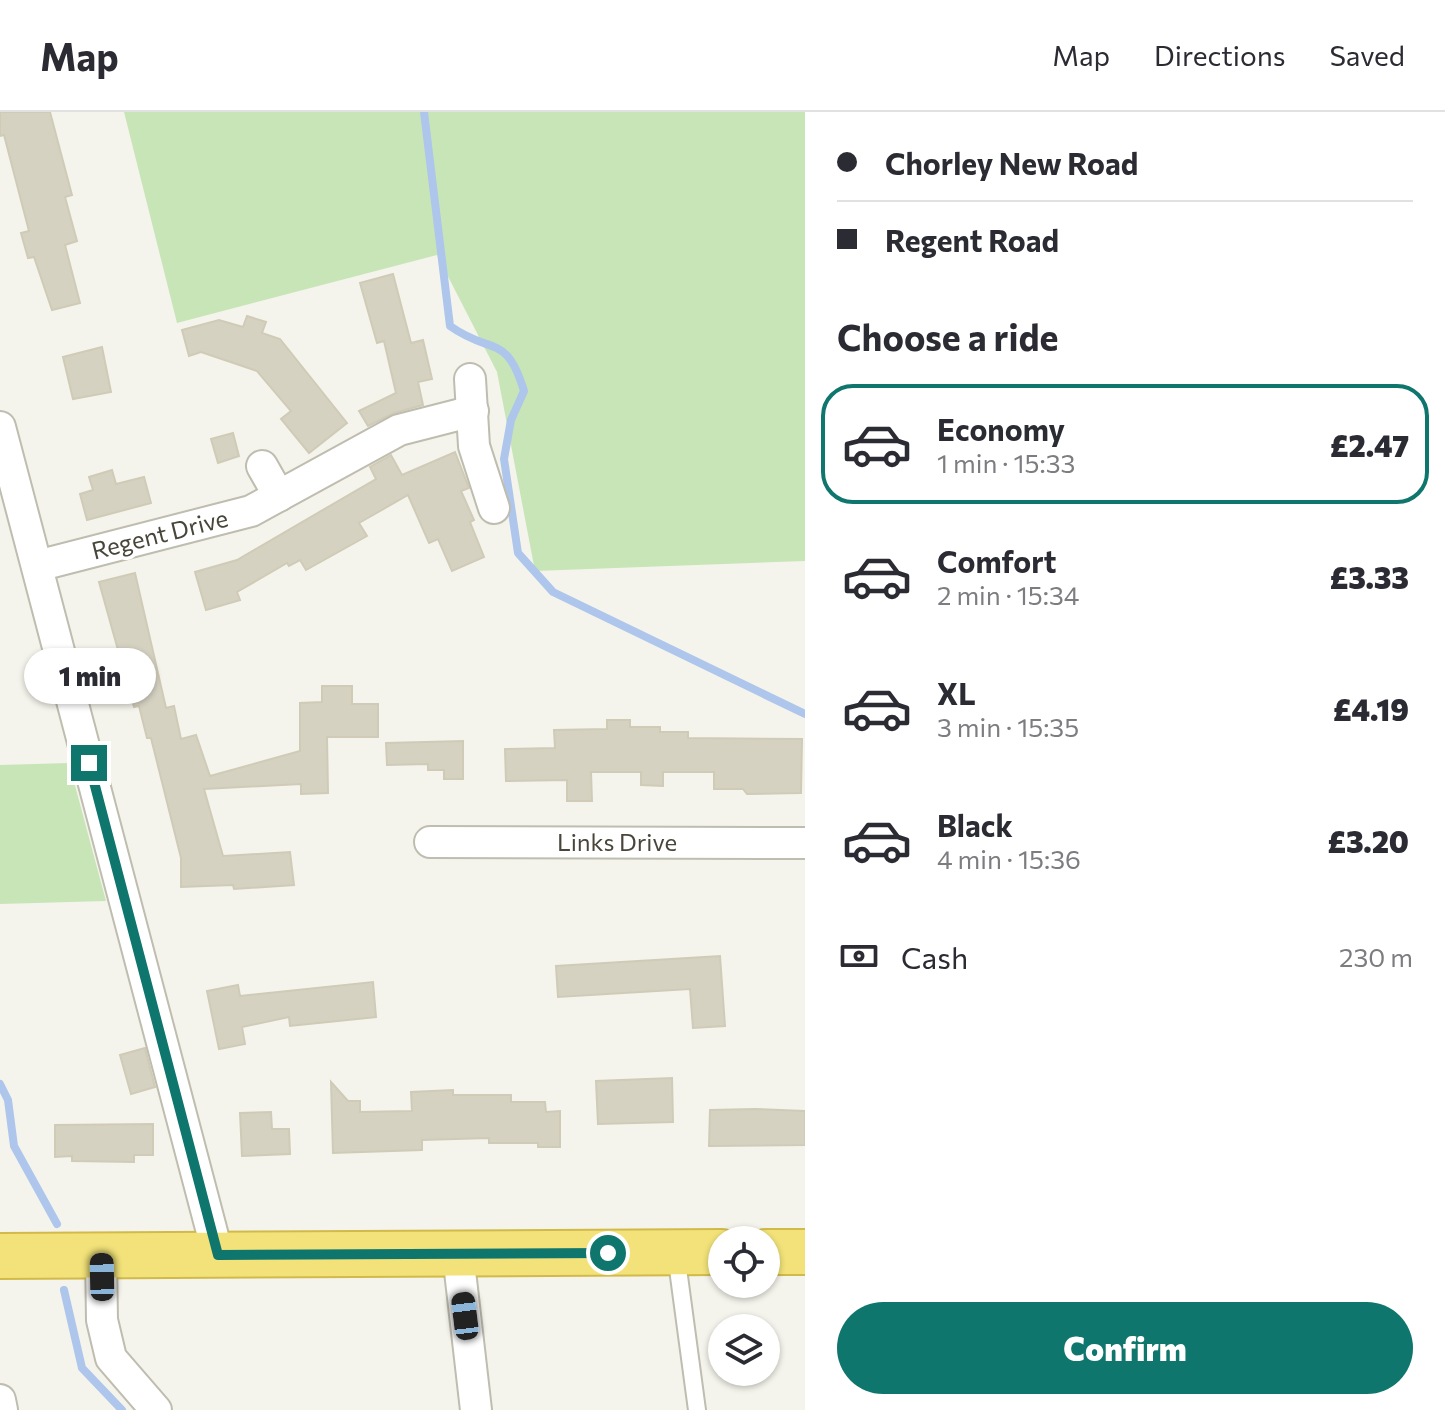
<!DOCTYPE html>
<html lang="en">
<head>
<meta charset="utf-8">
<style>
  body { margin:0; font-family:Commissioner,sans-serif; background:#f2f2f3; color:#2b2b33; height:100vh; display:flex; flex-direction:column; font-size:30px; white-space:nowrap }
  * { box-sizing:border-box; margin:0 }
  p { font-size:26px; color:#7c7c81 }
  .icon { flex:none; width:44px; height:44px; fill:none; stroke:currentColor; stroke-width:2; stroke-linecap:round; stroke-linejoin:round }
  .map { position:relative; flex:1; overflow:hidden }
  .details { display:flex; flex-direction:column; background:#fff; width:640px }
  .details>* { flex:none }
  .hud { display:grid; align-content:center; height:176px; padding:0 32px; background:#fff }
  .fabs { position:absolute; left:708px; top:1114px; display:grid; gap:16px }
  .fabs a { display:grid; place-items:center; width:72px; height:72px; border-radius:50%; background:#fff; box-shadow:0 2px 6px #0004; font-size:40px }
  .end { position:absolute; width:36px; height:36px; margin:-18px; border:10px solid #0f766e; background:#fff; box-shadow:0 0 0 4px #fff }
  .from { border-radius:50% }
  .bubble { position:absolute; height:56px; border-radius:28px; background:#fff; box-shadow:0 2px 6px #0004; font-size:26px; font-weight:800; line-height:56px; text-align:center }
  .car { position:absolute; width:24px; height:48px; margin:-24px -12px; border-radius:10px; box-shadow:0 0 6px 2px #0007; background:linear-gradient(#222 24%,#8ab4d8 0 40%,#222 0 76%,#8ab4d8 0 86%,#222 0) }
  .hud b { display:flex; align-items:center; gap:28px; height:76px; font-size:30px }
  .hud b+b { border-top:2px solid #e1e1e2 }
  .hud i { width:20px; height:20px; background:#2b2b33 }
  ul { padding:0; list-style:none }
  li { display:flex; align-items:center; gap:24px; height:120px; margin:0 16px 12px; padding:0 16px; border:4px solid transparent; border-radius:32px }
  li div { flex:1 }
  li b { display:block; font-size:30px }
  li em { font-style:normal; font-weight:800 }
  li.selected { border-color:#0f766e }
  li>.icon { width:72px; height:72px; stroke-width:1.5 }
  h2 { padding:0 32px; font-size:36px; line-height:96px }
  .pay { display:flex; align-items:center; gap:20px; height:88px; padding:0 32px; font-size:30px }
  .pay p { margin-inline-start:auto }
  .primary-button { display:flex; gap:16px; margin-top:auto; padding:16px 32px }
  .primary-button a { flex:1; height:92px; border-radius:48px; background:#0f766e; color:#fff; font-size:32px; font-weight:800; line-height:92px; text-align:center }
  header { display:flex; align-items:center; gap:48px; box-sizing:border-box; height:112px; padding:0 40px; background:#fff; border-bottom:2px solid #e1e1e2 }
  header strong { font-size:38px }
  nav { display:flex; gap:44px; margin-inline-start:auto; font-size:28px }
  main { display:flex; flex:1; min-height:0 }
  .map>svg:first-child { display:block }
</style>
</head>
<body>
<header>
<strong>Map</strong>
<nav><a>Map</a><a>Directions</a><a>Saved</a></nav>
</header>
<main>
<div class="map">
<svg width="805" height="1298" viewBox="0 0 805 1298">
  <rect width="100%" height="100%" fill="#f4f4ec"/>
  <g fill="#c8e5b8">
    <polygon points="124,0 805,0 805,449 535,459 497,260 437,143 177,211"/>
    <polygon points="69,651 106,789 0,792 0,653"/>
  </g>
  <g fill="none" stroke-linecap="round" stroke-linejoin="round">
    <g stroke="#aec6eb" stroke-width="8">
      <path d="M424,0L450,214C492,244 506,220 524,279L511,308L504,347L518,441L553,480L805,602"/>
      <polyline points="0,972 8,988 14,1034 57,1112"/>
      <polyline points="64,1178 82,1256 122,1298"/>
    </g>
  </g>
  <g fill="#d5d2c2" stroke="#d0cbb6" stroke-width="2">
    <polygon points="0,0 50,0 72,83 65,85 77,129 65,133 80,191 52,198 34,145 28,146 21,121 29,119 4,23 0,24"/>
    <polygon points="393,162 411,231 423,228 432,267 418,270 423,293 394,301 368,314 359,299 396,281 384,229 377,231 360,171"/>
    <polygon points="247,204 266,210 262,221 280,227 347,311 309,341 281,307 291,299 257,259 201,240 189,244 182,218 219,208 243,215"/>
    <polygon points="102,235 111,280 73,287 63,245"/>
    <polygon points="233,321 239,344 218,351 211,327"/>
    <polygon points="455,340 469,376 461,379 474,408 470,410 484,445 452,459 438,427 429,431 408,383 359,411 367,424 306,458 300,448 289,454 287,451 237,480 240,488 206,498 195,460 237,448 376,367 370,355 391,343 402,363"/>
    <polygon points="112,358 116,372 144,365 151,391 87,408 80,382 93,378 89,365"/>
    <polygon points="135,461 166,596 174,594 181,627 196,623 210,664 300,639 300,591 322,590 322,574 352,574 352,592 378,592 378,625 327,625 328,681 301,682 301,672 204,677 223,744 290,740 294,773 234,777 233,773 181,775 181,746 151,626 147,626 139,594 134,595 99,470"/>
    <polygon points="607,608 630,608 630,615 660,615 660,620 688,620 688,626 802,627 801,681 747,682 743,677 714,677 714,660 663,660 663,674 641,673 641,660 591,660 592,689 567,689 567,668 506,669 505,637 555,636 554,618 607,617"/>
    <polygon points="463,629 463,667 444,667 444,658 428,658 428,652 387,653 386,631"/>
    <polygon points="720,844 725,914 693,916 690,877 558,885 556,854"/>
    <polygon points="373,870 376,905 290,914 289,905 242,915 245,932 219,937 207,879 238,873 240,884"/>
    <polygon points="145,936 155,975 131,982 120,943"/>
    <polygon points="672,966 673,1010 598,1012 596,969"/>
    <polygon points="331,970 348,989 360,989 360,1000 412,999 411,980 453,978 453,983 511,983 511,990 545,990 546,1000 560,999 560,1035 538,1035 538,1031 489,1031 489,1026 422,1028 422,1038 333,1041"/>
    <polygon points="755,997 805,999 805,1033 709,1034 710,998"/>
    <polygon points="271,1000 272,1017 289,1017 290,1042 242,1044 240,1001"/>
    <polygon points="153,1012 153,1043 134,1043 134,1050 72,1049 72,1044 55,1045 55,1013"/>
  </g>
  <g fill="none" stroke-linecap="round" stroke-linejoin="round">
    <g stroke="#bfbdaf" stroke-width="20">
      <polyline id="lane" points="676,1142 697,1298"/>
    </g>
    <g stroke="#bfbdaf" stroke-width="34">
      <g id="street">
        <polyline points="470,267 474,334 494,396"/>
        <polyline points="0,315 218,1143"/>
        <polyline points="262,354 279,384"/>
        <polyline points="37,454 251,399 399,318 473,299"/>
        <polyline points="430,730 805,731"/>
        <polyline points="458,1142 476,1298"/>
        <polyline points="101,1144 102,1208 111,1246 156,1298"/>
        <polyline points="0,1288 2,1298"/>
      </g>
    </g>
    <g stroke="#d1ba49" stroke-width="48">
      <g id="highway">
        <polyline points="766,1140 805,1140"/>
        <polyline points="0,1144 722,1140"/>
      </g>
    </g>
    <use href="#lane" stroke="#fff" stroke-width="16"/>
    <use href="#street" stroke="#fff" stroke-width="30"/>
    <use href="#highway" stroke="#f2e279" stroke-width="44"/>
  </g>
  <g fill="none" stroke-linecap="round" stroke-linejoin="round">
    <polyline stroke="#0f766e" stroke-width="10" points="89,651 218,1143 608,1141"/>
  </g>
  <g text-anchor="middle" stroke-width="7" stroke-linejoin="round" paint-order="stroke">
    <g font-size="24" fill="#48463a" stroke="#fff">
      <text transform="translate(160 423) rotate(-14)" y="8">Regent Drive</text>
      <text x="617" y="739">Links Drive</text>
    </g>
  </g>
</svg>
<div class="fabs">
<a><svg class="icon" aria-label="locate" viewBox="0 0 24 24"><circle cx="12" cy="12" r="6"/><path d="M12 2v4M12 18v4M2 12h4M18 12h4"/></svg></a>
<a><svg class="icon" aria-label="layers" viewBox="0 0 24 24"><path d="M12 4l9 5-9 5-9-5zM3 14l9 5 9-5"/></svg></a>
</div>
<i class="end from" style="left:608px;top:1141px"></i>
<i class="end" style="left:89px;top:651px"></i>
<div class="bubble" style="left:24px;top:536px;width:132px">1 min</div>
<i class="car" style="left:102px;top:1165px;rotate:359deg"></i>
<i class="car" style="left:465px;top:1204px;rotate:353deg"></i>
</div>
<section class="details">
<div class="hud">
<b><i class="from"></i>Chorley New Road</b>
<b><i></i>Regent Road</b>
</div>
<h2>Choose a ride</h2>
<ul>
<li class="selected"><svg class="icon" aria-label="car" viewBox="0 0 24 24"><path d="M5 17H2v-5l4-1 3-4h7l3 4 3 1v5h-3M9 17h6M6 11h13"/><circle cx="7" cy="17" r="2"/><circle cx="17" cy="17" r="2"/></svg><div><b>Economy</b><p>1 min · 15:33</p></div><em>£2.47</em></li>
<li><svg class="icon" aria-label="car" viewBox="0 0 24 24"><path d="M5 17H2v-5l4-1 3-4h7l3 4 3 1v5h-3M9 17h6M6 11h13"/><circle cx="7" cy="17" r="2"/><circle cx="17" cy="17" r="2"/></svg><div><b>Comfort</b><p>2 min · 15:34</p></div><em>£3.33</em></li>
<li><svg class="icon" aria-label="car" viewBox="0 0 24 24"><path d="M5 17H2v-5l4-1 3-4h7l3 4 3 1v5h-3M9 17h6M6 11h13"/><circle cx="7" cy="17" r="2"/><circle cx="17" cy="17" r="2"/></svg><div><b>XL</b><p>3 min · 15:35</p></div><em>£4.19</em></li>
<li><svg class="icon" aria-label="car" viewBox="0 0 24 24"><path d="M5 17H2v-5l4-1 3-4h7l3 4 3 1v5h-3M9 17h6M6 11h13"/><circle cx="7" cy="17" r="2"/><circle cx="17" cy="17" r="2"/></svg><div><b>Black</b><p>4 min · 15:36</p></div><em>£3.20</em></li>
</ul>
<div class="pay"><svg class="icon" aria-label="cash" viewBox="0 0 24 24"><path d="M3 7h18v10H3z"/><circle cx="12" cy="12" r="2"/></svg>Cash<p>230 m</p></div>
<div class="primary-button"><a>Confirm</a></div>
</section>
</main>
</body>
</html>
